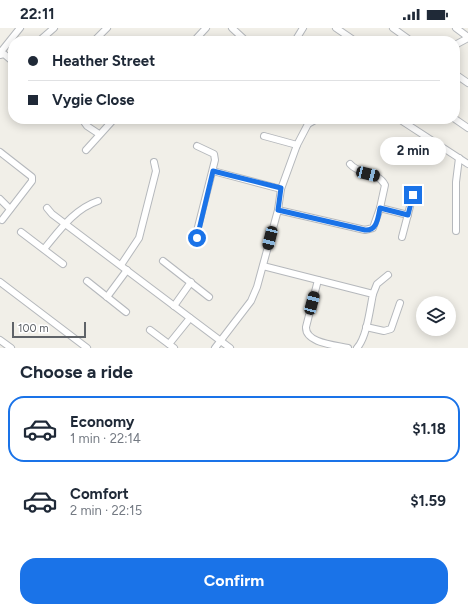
<!DOCTYPE html>
<html lang="en">
<head>
<meta charset="utf-8">
<style>
  body { margin:0; font-family:Figtree,sans-serif; background:#f2f2f3; color:#1f2937; height:100vh; display:flex; flex-direction:column; font-size:15px; white-space:nowrap }
  * { box-sizing:border-box; margin:0 }
  p { font-size:13px; color:#747a83 }
  .icon { flex:none; width:22px; height:22px; fill:none; stroke:currentColor; stroke-width:2; stroke-linecap:round; stroke-linejoin:round }
  .map { position:relative; height:320px; overflow:hidden }
  .sheet { display:flex; flex-direction:column; background:#fff; flex:1 }
  .sheet>* { flex:none }
  .top-card { position:absolute; left:8px; top:8px; width:452px; height:88px; border-radius:16px; box-shadow:0 2px 10px #0003; display:grid; align-content:center; height:88px; padding:0 20px; background:#fff }
  .fabs { position:absolute; left:416px; top:268px; display:grid; gap:8px }
  .fabs a { display:grid; place-items:center; width:40px; height:40px; border-radius:50%; background:#fff; box-shadow:0 2px 10px #0003; font-size:20px }
  .scale { position:absolute; left:12px; bottom:10px; width:74px; box-sizing:border-box; padding-left:4px; border:2px solid #5f6368; border-top:0; font-size:11px; line-height:14px; white-space:nowrap; color:#5f6368; -webkit-text-stroke:3px #fff; paint-order:stroke }
  .end { position:absolute; width:18px; height:18px; margin:-9px; border:5px solid #1a73e8; background:#fff; box-shadow:0 0 0 2px #fff }
  .from { border-radius:50% }
  .bubble { position:absolute; height:28px; border-radius:14px; background:#fff; box-shadow:0 2px 10px #0003; font-size:13px; font-weight:700; line-height:28px; text-align:center }
  .car { position:absolute; width:12px; height:24px; margin:-12px -6px; border-radius:5px; box-shadow:0 0 3px 1px #0007; background:linear-gradient(#222 24%,#8ab4d8 0 40%,#222 0 76%,#8ab4d8 0 86%,#222 0) }
  .top-card b { display:flex; align-items:center; gap:14px; height:38px; font-size:15px }
  .top-card b+b { border-top:1px solid #e0e1e3 }
  .top-card i { width:10px; height:10px; background:#1f2937 }
  ul { padding:0; list-style:none }
  li { display:flex; align-items:center; gap:12px; height:66px; margin:0 8px 6px; padding:0 12px; border:2px solid transparent; border-radius:16px }
  li div { flex:1 }
  li b { display:block; font-size:15px }
  li em { font-style:normal; font-weight:700 }
  li.active { border-color:#1a73e8 }
  li>.icon { width:36px; height:36px; stroke-width:1.5 }
  h2 { padding:0 20px; font-size:18px; line-height:48px }
  .cta { display:flex; gap:8px; margin-top:auto; padding:8px 20px }
  .cta a { flex:1; height:46px; border-radius:16px; background:#1a73e8; color:#fff; font-size:16px; font-weight:700; line-height:46px; text-align:center }
  .status { display:flex; justify-content:space-between; align-items:center; height:28px; padding:0 20px; background:#fff; direction:ltr }
  .status svg { height:11px; fill:currentColor }
  .map>svg:first-child { display:block }
</style>
</head>
<body>
<div class="status"><b>22:11</b><svg viewBox="0 0 49 12"><path d="M0 12V9h3v3zM5 12V6h3v6zM10 12V3h3v9zM15 12V0h3v12zM26 1h20v11H26zM47 4h2v5h-2z"/></svg></div>
<div class="map">
<svg width="468" height="320" viewBox="0 0 468 320">
  <rect width="100%" height="100%" fill="#f1efe8"/>
  <g fill="none" stroke-linecap="round" stroke-linejoin="round">
    <g stroke="#b5b8bc" stroke-width="8">
      <g id="minor">
        <polyline points="232,0 246,13"/>
        <polyline points="336,0 355,13"/>
        <polyline points="393,0 411,13"/>
        <polyline points="456,0 468,9"/>
        <polyline points="39,13 54,0"/>
        <polyline points="94,13 107,0"/>
        <polyline points="194,13 206,0"/>
        <polyline points="295,13 303,0"/>
        <polyline points="455,17 468,10"/>
        <polyline points="0,25 20,0"/>
        <polyline points="0,27 4,26 11,32 13,32"/>
        <polyline points="455,46 468,55"/>
        <polyline points="82,91 87,98 99,106"/>
        <polyline points="399,91 468,136"/>
        <polyline points="455,91 468,100"/>
        <polyline points="308,96 317,91"/>
        <polyline points="264,108 297,117"/>
        <polyline points="197,118 214,126 215,132 197,203 197,216"/>
        <polyline points="86,122 114,91"/>
        <polyline points="0,124 32,149 32,153 2,192"/>
        <polyline points="213,143 281,161"/>
        <polyline points="0,171 10,181"/>
        <polyline points="47,180 52,186 230,320"/>
        <polyline points="380,180 408,187"/>
        <path d="M278,182L365,202L373,200L380,180L385,157C378,143 359,147 350,136"/>
        <polyline points="456,203 456,154 459,130"/>
        <polyline points="21,204 63,236"/>
        <polyline points="402,209 413,167"/>
        <path d="M44,221C59,203 74,181 98,173"/>
        <polyline points="163,233 209,269"/>
        <polyline points="121,237 139,210 156,143 154,134"/>
        <path d="M263,238L373,266C370,280 367,309 357,320"/>
        <path d="M318,252L306,299C305,315 335,317 348,320"/>
        <polyline points="87,253 126,284"/>
        <polyline points="0,254 87,320"/>
        <polyline points="373,266 377,256 388,247"/>
        <polyline points="107,269 127,242"/>
        <polyline points="174,278 191,254"/>
        <polyline points="366,299 384,303 391,301 400,275"/>
        <polyline points="150,302 174,320"/>
        <polyline points="0,312 11,320"/>
        <polyline points="169,316 190,290"/>
        <polyline points="215,320 251,273 257,259 278,182 281,161 297,117 308,96"/>
      </g>
    </g>
    <use href="#minor" stroke="#fff" stroke-width="6"/>
  </g>
  <g fill="none" stroke-linecap="round" stroke-linejoin="round">
    <path stroke="#1a73e8" stroke-width="5" d="M197,210L213,143L281,160L278,182L365,202C377,203 378,190 380,180L408,187L413,167"/>
  </g>
</svg>
<div class="fabs">
<a><svg class="icon" aria-label="layers" viewBox="0 0 24 24"><path d="M12 4l9 5-9 5-9-5zM3 14l9 5 9-5"/></svg></a>
</div>
<div class="scale">100 m</div>
<i class="end from" style="left:197px;top:210px"></i>
<i class="end" style="left:413px;top:167px"></i>
<div class="bubble" style="left:380px;top:109px;width:66px">2 min</div>
<i class="car" style="left:368px;top:146px;rotate:104deg"></i>
<i class="car" style="left:270px;top:210px;rotate:194deg"></i>
<i class="car" style="left:312px;top:275px;rotate:15deg"></i>
<div class="top-card">
<b><i class="from"></i>Heather Street</b>
<b><i></i>Vygie Close</b>
</div>
</div>
<section class="sheet">
<h2>Choose a ride</h2>
<ul>
<li class="active"><svg class="icon" aria-label="car" viewBox="0 0 24 24"><path d="M5 17H2v-5l4-1 3-4h7l3 4 3 1v5h-3M9 17h6M6 11h13"/><circle cx="7" cy="17" r="2"/><circle cx="17" cy="17" r="2"/></svg><div><b>Economy</b><p>1 min · 22:14</p></div><em>$1.18</em></li>
<li><svg class="icon" aria-label="car" viewBox="0 0 24 24"><path d="M5 17H2v-5l4-1 3-4h7l3 4 3 1v5h-3M9 17h6M6 11h13"/><circle cx="7" cy="17" r="2"/><circle cx="17" cy="17" r="2"/></svg><div><b>Comfort</b><p>2 min · 22:15</p></div><em>$1.59</em></li>
</ul>
<div class="cta"><a>Confirm</a></div>
</section>
</body>
</html>
